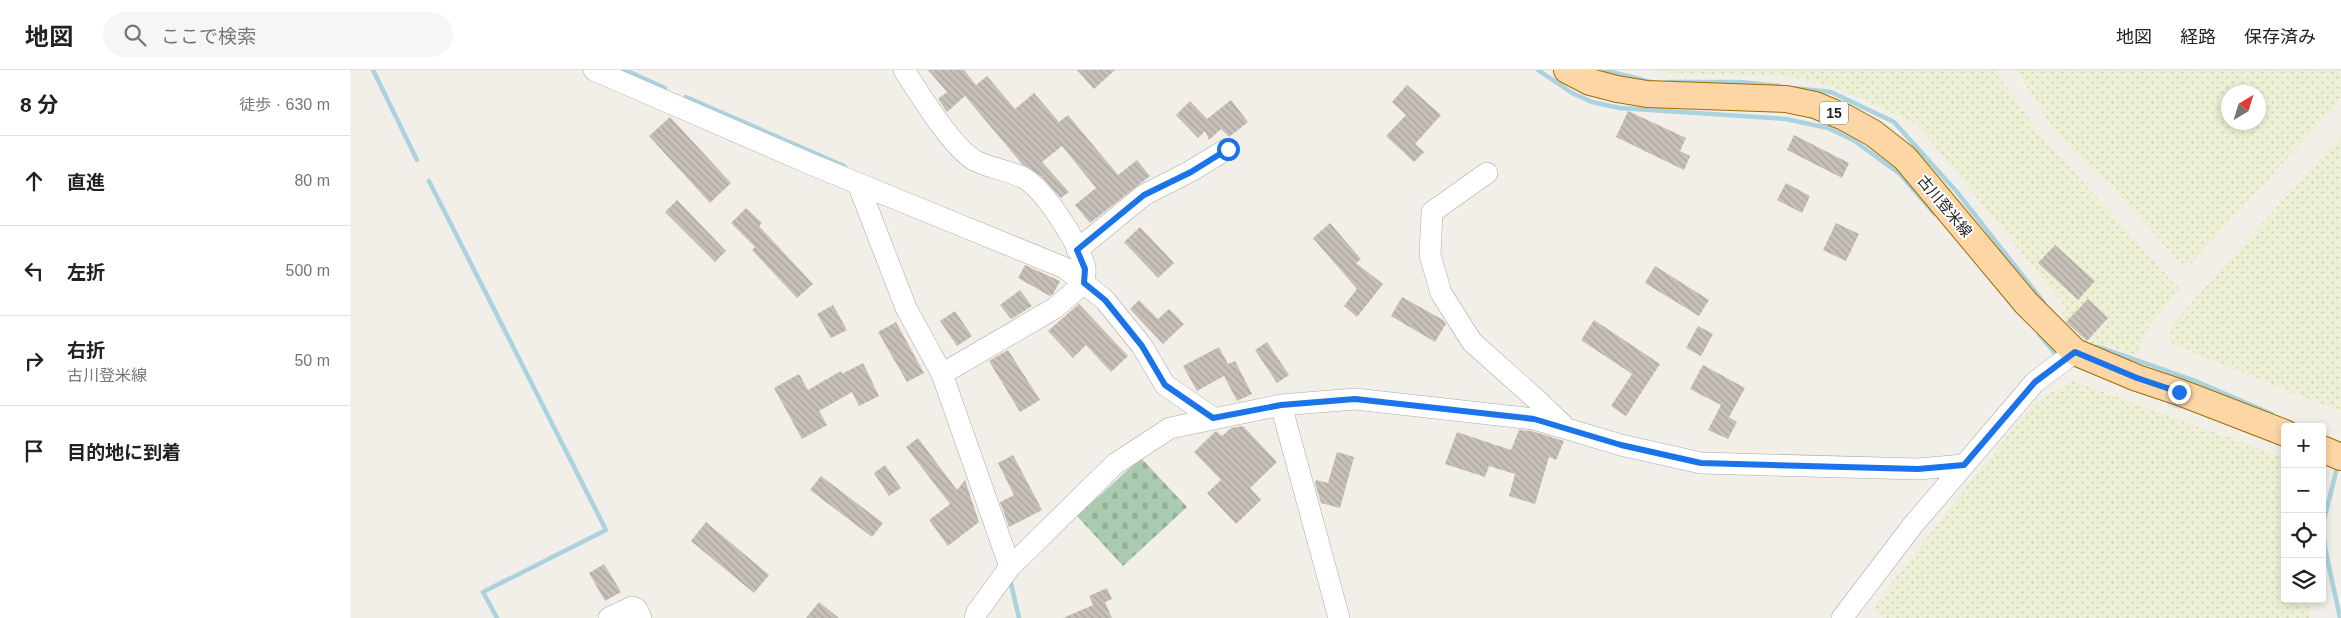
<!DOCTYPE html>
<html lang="ja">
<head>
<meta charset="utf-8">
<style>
  :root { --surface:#fff; --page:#f6f6f6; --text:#222; --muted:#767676; --line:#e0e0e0 }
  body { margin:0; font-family:Arial,"Noto Sans JP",sans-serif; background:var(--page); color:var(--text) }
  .controls { position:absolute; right:15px; bottom:15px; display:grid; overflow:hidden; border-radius:5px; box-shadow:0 2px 8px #0003 }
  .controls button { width:45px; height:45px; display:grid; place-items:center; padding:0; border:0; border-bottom:1px solid var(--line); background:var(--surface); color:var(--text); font:25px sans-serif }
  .compass { position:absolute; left:1871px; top:15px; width:45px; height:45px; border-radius:50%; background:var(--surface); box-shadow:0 2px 8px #0003; rotate:38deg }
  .stop { position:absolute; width:15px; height:15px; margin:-11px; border:4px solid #1a73e8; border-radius:50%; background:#fff }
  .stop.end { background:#1a73e8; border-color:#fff; box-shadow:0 1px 5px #0008 }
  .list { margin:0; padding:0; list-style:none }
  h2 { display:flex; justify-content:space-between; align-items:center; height:65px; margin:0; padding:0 20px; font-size:21px }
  h2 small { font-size:16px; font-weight:400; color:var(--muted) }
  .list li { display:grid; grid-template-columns:32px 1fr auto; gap:15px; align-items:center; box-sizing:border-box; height:90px; padding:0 20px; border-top:1px solid var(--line) }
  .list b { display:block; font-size:19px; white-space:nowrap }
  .list p { margin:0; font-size:16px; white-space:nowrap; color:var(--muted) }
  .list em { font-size:16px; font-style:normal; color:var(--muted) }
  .icon { flex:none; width:28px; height:28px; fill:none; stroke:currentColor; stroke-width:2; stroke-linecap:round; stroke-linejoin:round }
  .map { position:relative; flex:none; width:1991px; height:548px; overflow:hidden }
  header { display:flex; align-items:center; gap:30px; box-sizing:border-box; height:70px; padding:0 25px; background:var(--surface); border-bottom:1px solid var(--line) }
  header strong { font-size:24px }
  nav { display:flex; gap:28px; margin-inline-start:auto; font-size:18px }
  .search { width:350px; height:45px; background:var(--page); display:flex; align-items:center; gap:12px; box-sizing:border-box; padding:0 18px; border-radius:28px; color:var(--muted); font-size:19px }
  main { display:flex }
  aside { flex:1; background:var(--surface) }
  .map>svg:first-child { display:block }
  .farmland { fill:url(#farmland-dots); fill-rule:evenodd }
  .cemetery { fill:url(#cemetery-stones) }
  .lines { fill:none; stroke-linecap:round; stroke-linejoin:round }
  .stream { stroke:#aad3df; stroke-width:4.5 }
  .building { fill:url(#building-back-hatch) }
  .minor-casing { stroke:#a9a9a9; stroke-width:22 }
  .major-casing { stroke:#a06b00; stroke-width:28 }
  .minor { stroke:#fff; stroke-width:21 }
  .major { stroke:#fcd6a4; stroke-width:26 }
  .route { stroke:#1a73e8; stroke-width:6 }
  .labels { text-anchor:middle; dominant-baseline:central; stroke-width:4; stroke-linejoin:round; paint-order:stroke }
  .shield { fill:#fff; stroke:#646464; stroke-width:1 }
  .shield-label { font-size:14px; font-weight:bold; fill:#222 }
  .street-label { font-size:15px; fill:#222; stroke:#fff }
</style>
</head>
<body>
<header>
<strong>地図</strong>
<div class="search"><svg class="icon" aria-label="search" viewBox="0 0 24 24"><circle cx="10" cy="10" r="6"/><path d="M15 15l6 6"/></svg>ここで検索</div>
<nav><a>地図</a><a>経路</a><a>保存済み</a></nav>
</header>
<main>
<aside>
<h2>8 分<small>徒歩 · 630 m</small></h2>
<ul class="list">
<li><svg class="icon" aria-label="ahead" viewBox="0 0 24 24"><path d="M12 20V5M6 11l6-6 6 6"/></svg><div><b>直進</b></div><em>80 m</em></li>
<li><svg class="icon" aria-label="left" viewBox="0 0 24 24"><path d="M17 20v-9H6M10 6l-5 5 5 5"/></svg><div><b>左折</b></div><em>500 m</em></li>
<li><svg class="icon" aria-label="right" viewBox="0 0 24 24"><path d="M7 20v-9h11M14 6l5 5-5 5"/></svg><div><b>右折</b><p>古川登米線</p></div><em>50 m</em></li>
<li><svg class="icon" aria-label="arrive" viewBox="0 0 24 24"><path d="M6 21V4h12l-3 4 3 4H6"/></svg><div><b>目的地に到着</b></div></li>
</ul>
</aside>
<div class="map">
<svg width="1991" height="548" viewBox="0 0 1991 548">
  <defs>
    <pattern id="farmland-dots" width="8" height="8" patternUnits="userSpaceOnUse" patternTransform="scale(1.25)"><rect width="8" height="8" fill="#eef0d5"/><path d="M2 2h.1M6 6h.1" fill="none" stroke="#ccceb7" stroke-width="1.8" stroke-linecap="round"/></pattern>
    <pattern id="cemetery-stones" width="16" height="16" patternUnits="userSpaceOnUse" patternTransform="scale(1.25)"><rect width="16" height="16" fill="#aacbaf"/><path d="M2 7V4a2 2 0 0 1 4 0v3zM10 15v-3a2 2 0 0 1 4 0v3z" fill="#92ae96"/></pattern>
    <pattern id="building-back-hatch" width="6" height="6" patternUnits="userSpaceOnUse" patternTransform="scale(1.25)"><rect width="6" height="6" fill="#c7bfb8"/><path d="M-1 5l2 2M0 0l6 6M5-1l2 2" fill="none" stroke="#aba49e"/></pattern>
  </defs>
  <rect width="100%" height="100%" fill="#f2efe9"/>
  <!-- farmland -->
  <path class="farmland" d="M1291 0H1645L1688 62 1830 220 1799 256 1786 286 1756 275 1735 276 1707 251 1716 238 1568 55 1519 32 1483 17 1444 7 1340 4Z
    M1666 0H1991V29L1840 195 1830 193 1753 107 1737 95 1702 57ZM1878 22H1908V52H1878Z
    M1991 65V342L1824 275 1819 269 1820 257Z
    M1723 311 1935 388V529H1957L1961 548H1534L1522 539 1624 407 1686 331Z"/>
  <!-- cemetery -->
  <path class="cemetery" d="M791 388 837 437 773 496 727 446Z"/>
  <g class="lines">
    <!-- stream -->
    <path class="stream" d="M23 0 67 90
      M275 0 315 18
      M1188 0 1222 23 1242 32 1270 38 1436 49 1478 58 1503 70 1550 104 1584 143
      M1254 0 1301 12
      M1317 12H1390L1429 16
      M1444 18 1481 22 1544 52 1607 122 1694 233
      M336 27 494 96 496 99
      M79 111 256 460 133 522 147 548
      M1689 264 1704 282 1709 280
      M1745 277 1755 279 1843 310 1922 344
      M1941 353 1950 357
      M1988 394 1973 454 1975 478 1990 548
      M660 509 669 548"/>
  </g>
  <!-- building -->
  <path class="building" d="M578 0H614L626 15 637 6 665 39 684 23 709 52 718 45 768 105 787 90 800 106 740 153 725 135 746 118 712 76 692 92 719 122 711 128 691 106 672 94 615 26 597 42 588 29 597 22Z
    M727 0H765L744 19Z
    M1057 15 1091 45 1065 74 1074 82 1064 92 1036 66 1056 45 1042 32Z
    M881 30 898 52 879 67 871 59 859 70 855 61 848 68 826 45 840 31 857 49Z
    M1278 41 1336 68 1330 81 1340 86 1334 100 1266 67Z
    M320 47 381 113 360 133 299 66Z
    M1444 65 1499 93 1492 108 1437 80Z
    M1436 113 1460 126 1452 143 1427 130Z
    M327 130 376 181 365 192 315 142Z
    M396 138 412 153 409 156 463 214 447 228 402 180 405 177 381 153Z
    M980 153 1011 189 1006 193 1033 214 1007 247 994 236 1007 219 963 168Z
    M1486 153 1509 164 1496 191 1473 180Z
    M790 157 824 193 808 208 774 172Z
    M1705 175 1745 211 1728 230 1688 193Z
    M675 195 710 211 703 224 700 226 668 208Z
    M1305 196 1359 230 1349 246 1295 213Z
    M670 220 682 236 661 249 650 235Z
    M1052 227 1093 250 1096 254 1085 272 1041 246Z
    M1738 229 1758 248 1737 271 1716 252Z
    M789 230 808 249 819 239 834 254 813 274 780 239Z
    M729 234 778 286 761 302 736 275 723 288 698 261Z
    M483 235 497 260 481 268 467 244Z
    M605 241 622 266 607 276 590 251Z
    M1244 250 1310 294 1276 346 1261 336 1282 304 1231 270Z
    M546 252 574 303 557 312 528 262Z
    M1348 256 1363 264 1351 286 1336 278Z
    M917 272 939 305 927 313 905 280Z
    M869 277 878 294 885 291 902 324 887 331 874 306 847 321 833 296Z
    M658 280 690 330 670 342 639 291Z
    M513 293 529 326 509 336 502 322 469 341 477 355 452 369 424 318 449 304 458 320 491 301 492 304Z
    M1353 295 1395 318 1379 347 1387 352 1378 369 1358 360 1371 335 1340 319Z
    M893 356 927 392 900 418 911 430 886 454 857 423 871 410 844 382 866 361 872 366 881 358Z
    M1169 360 1182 361 1214 371 1206 390 1199 387 1185 434 1159 426 1165 404 1139 396 1135 407 1095 394 1107 362 1161 380Z
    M568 368 607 420 615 410 629 452 598 476 579 450 600 434 556 377Z
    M987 382 1004 387 990 438 971 433 965 413 966 410 978 413Z
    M663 385 692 440 659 457 650 432 664 425 648 393Z
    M535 395 551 418 539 426 524 403Z
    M471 406 533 453 522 467 460 420Z
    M356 452 419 505 404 523 341 471Z
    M254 494 271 522 255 531 239 503Z
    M757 518 762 529 755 532 762 548H713L743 535 739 526Z
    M469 532 489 548H456Z"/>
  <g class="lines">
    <defs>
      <path id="minor" d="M244 0 463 95 715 198 755 230 792 276 815 315 863 348
        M554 0C569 23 601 76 624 90 638 98 658 100 674 108 695 120 730 175 735 198 736 203 734 209 734 213L705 238 592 304
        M1137 103 1082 142 1080 185 1091 223 1122 272 1187 330 1214 356
        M508 114 556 238 592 304 660 497
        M727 180 794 125 841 101 877 79
        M931 335 989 548
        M259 548 282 537 287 539 291 548
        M625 548 627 542 660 497 765 394 820 358 931 335 1005 329 1184 349 1271 375 1351 393 1568 399 1614 395
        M1492 548 1563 455 1685 312 1725 282"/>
      <path id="major" d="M1217 0 1240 12 1267 19 1297 24 1436 29 1465 35 1494 47 1523 63 1555 88 1676 233 1725 282 1787 308 1829 322 1935 363
        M1972 379 1991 387"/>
    </defs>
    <!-- minor casing -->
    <use href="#minor" class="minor-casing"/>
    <!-- major casing -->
    <use href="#major" class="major-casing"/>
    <!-- minor -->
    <use href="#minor" class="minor"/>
    <!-- major -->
    <use href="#major" class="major"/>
  </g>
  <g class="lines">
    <!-- route -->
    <path class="route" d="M878 79 841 102 794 125 727 180 735 199 734 213 755 230 792 276 815 315 863 348 931 335 1005 329 1184 349 1271 375 1351 393 1568 399 1614 395 1685 312 1725 282 1787 308 1829 322"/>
  </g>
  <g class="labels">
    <!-- shield labels -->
    <rect class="shield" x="1470" y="31.5" width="28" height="23" rx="4"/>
    <g class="shield-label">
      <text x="1484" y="43">15</text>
    </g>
    <!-- street labels -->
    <g class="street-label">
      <text transform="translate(1595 136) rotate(50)">古川登米線</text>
    </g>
  </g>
</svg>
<div class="controls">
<button>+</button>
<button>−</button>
<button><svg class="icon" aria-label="locate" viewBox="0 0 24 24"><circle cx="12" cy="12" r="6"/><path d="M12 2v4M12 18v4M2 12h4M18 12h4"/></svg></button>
<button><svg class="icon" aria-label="layers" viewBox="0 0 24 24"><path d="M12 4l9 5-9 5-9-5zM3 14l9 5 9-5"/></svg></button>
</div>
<svg class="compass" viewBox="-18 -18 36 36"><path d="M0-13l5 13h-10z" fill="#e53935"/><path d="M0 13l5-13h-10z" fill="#767676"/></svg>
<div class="stop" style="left:878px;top:79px"></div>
<div class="stop end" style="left:1829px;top:322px"></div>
</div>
</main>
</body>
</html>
